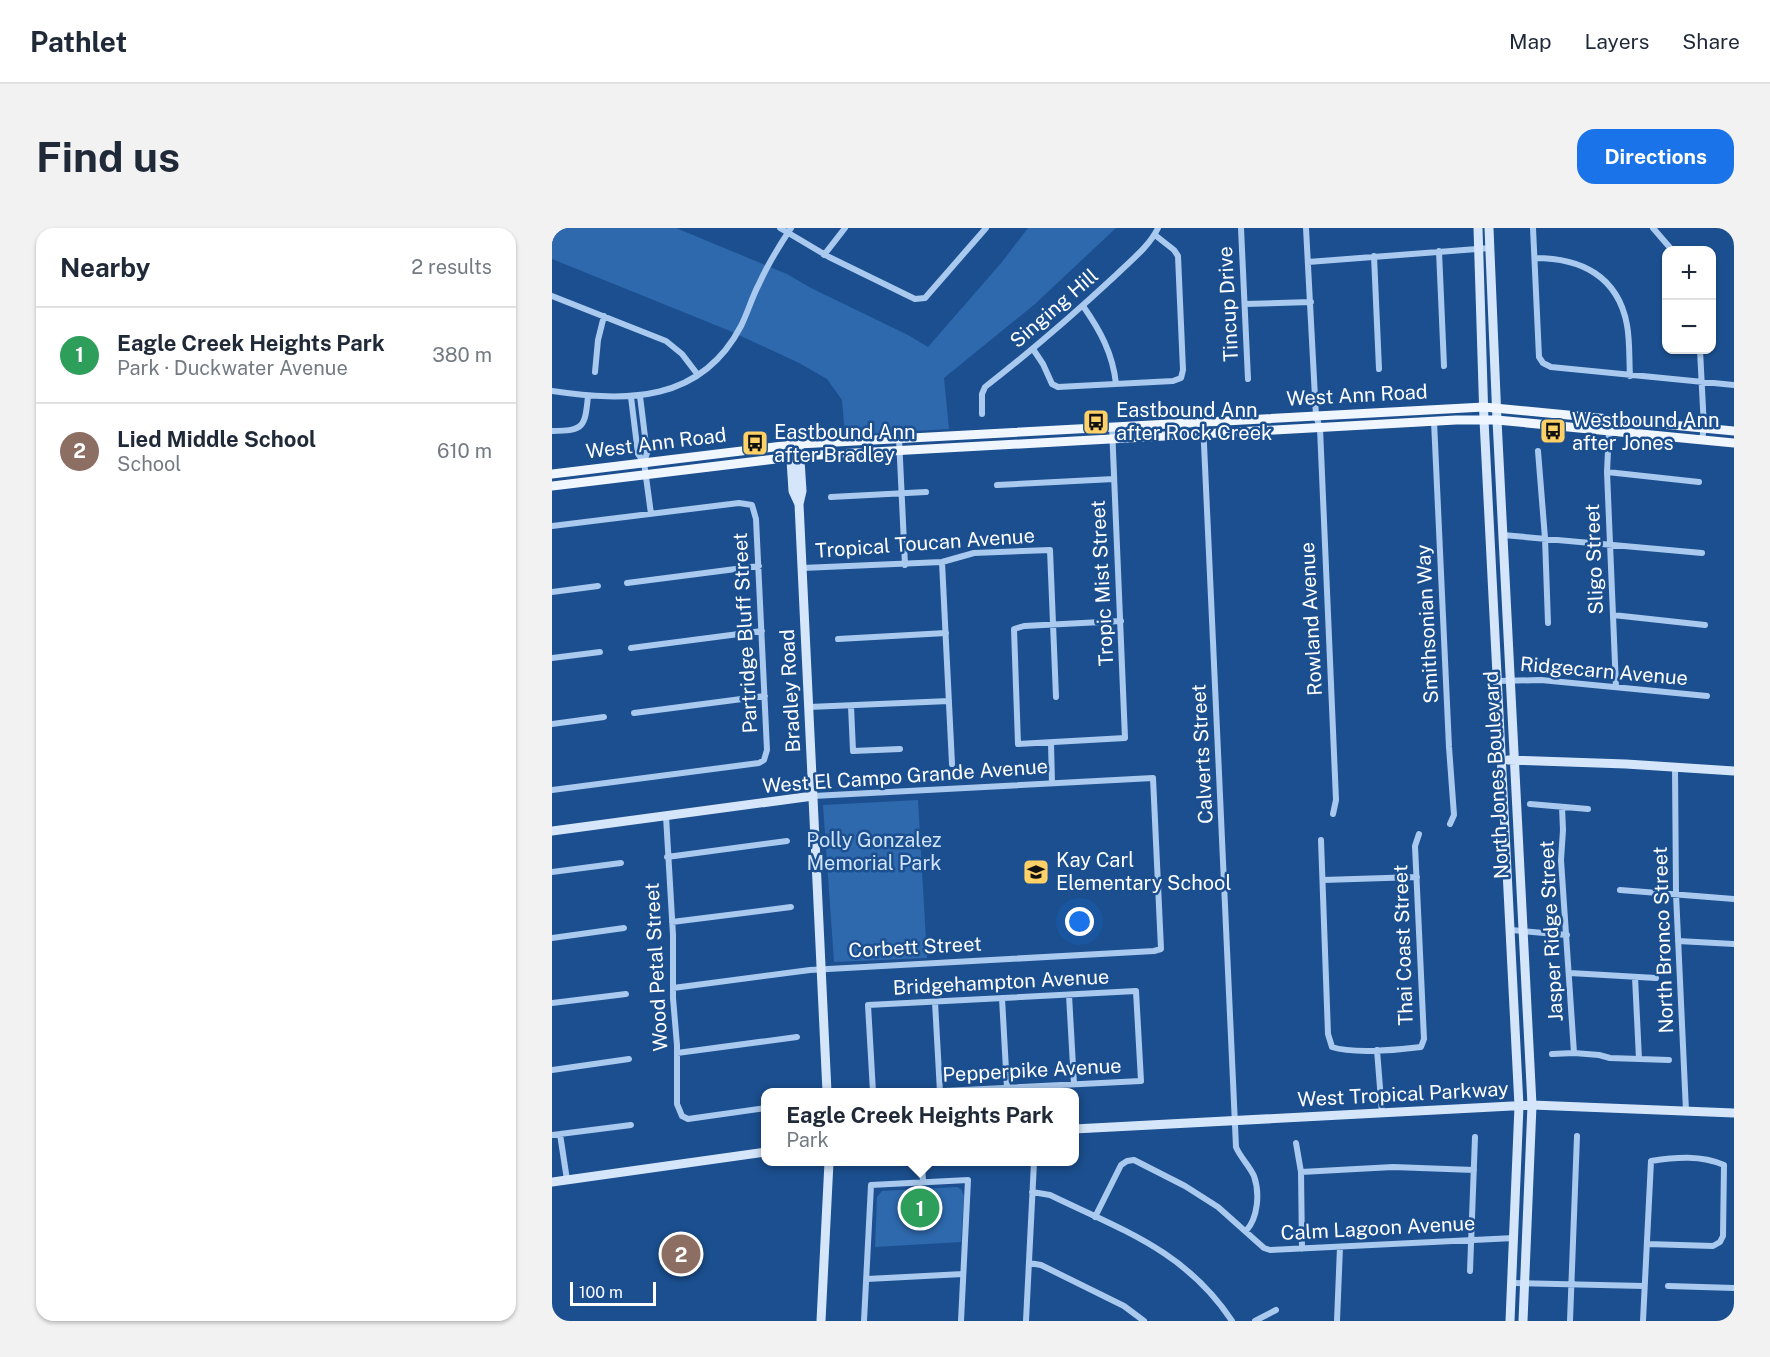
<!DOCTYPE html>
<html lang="en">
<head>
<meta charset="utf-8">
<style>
  :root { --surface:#fff; --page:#f2f2f3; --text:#1f2937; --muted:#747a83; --line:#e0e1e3; --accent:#1a73e8 }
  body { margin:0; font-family:"Public Sans",sans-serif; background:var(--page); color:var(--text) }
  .controls { position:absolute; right:18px; top:18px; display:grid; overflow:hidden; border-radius:12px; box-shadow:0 2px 4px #0004 }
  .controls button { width:54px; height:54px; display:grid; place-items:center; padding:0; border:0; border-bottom:2px solid var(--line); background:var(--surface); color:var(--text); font:30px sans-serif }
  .scale { position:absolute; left:18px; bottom:15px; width:86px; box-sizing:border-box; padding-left:6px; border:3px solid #fff; border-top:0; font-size:16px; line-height:21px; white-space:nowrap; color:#fff; -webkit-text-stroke:4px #1b4f8f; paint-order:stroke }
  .you { position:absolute; left:528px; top:694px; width:21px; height:21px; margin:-15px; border:4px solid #fff; border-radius:50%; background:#1a73e8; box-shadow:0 0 0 9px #1a73e833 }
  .badge { display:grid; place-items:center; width:39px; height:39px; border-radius:50%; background:var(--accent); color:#fff; font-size:20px; font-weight:700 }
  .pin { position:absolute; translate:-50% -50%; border:3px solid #fff; box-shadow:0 2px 6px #0006 }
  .popup { position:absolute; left:209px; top:860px; width:318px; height:78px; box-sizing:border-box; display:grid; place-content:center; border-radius:12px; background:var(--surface); filter:drop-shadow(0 2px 4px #0005); font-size:20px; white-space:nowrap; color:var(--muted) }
  .popup b { font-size:22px; color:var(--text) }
  .popup::after { content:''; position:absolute; left:50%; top:100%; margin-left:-12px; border:12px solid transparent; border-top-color:var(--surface) }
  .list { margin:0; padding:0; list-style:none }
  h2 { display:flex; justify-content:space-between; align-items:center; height:78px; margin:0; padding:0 24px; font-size:26px }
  h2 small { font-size:20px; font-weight:400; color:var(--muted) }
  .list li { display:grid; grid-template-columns:39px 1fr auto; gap:18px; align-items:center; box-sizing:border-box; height:96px; padding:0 24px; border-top:2px solid var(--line) }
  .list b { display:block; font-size:22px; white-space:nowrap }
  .list p { margin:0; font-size:20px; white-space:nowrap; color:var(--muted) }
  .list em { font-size:20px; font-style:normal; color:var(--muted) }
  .map { position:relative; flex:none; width:1182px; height:1093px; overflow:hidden; border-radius:18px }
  header { display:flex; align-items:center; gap:36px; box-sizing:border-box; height:84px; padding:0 30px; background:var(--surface); border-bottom:2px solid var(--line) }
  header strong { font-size:28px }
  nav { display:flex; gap:33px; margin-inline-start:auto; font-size:21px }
  .intro { display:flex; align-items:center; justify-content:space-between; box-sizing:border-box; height:144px; padding:0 36px }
  h1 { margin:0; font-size:42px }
  .button { padding:15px 27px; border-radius:18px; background:var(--accent); color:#fff; font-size:21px; font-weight:700 }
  main { display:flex; gap:36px; padding:0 36px }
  aside { flex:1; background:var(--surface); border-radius:18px; box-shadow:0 2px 4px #0004 }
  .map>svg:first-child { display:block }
  .green { fill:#2e69ad }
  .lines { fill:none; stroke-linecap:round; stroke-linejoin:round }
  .street { stroke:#a9c9ee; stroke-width:6 }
  .secondary { stroke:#d6e6fa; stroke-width:9 }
  .primary { stroke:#f0f6ff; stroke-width:9 }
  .labels { text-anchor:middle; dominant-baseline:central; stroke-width:5; stroke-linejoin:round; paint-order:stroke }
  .street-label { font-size:20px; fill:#fff; stroke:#1b4f8f }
  .poi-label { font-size:20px; fill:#fff; stroke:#1b4f8f; text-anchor:start }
  .park-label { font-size:20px; fill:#cfe3fa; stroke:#1b4f8f }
</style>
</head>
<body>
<header>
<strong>Pathlet</strong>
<nav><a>Map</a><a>Layers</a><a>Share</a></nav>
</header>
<div class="intro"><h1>Find us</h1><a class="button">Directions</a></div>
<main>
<aside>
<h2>Nearby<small>2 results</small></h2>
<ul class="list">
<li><span class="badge" style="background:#2e9e5b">1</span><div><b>Eagle Creek Heights Park</b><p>Park · Duckwater Avenue</p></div><em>380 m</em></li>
<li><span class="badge" style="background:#8d6e63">2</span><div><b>Lied Middle School</b><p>School</p></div><em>610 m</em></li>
</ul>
</aside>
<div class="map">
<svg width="1182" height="1093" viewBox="0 0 1182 1093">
  <rect width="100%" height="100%" fill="#1b4f8f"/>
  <!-- green -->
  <path class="green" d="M0 0H124L235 46 259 60 356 107 376 119 450 34 476 0H564L483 76 392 150 397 201 293 207 290 172 275 151 247 135 178 103 0 31Z
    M366 572 375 730 282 734 271 577Z
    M405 959 409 961 412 968 409 1014 323 1019 325 969 330 963Z"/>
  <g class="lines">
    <!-- street -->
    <path class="street" d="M228 0 277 29 363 71 373 70 434 0
      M689 0 696 151
      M754 0 764 188 768 200 784 572 781 586
      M981 0 987 129 991 135 999 139 1182 157
      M1101 0 1120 22
      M887 23 892 138
      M272 27 293 0
      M822 28 827 141
      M983 30C1029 30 1066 48 1075 97 1078 113 1077 132 1078 148
      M756 34 938 20
      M0 68 114 113 130 126 146 147
      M693 76 759 74
      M531 78C548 102 561 126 564 156
      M481 121 491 136 500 156 506 159 621 153 629 150 631 142 626 28 622 22 603 7
      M1148 122 1152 200 1150 211
      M43 144 46 112 52 88
      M0 163C75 174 149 175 189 98 196 84 200 69 207 56 216 36 227 18 239 0
      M88 168 95 225 92 234
      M79 169 86 226 92 234 99 286
      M430 186V166L433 159C478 124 521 87 563 48 578 33 597 19 606 0
      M882 193 897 519 902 587 898 596
      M651 194 684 919C688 929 697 937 702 948 708 965 706 990 694 1003
      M560 199 573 510 466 516 462 401 472 398 569 393
      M1057 202 1055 244 1064 459
      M0 203C32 203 33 199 36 168
      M347 210 353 337
      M986 223 993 310 996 395
      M1055 244 1147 254
      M445 257 562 251
      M279 269 374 264
      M0 298 187 275 200 277 204 291 215 522 212 532 207 535 0 562
      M951 307 1150 325
      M390 334 400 536
      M250 340 390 334 422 325 498 322 504 469
      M75 355 207 338
      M0 364 46 358
      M1061 387 1153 397
      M286 411 394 405
      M79 420 210 403
      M0 430 48 424
      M947 453 989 452 1155 468
      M299 478 301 523 348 521
      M257 479 397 473
      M82 485 213 468
      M0 496 52 489
      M499 515 500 555
      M1123 540 1124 666 1134 883
      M978 576 1036 581
      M1010 579 1011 602 1009 632 1022 825
      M114 588 121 707V770L125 817V876L130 888 136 891 214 880
      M769 612 776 806 780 819C801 826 846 822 869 819L872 811 863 618 867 606
      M115 629 235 613
      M0 644 69 635
      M771 652 865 649
      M1068 662 1182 671
      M120 694 239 679
      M959 702 1015 707
      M0 710 72 700
      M1126 713 1182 716
      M1018 745 1104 750
      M1083 749 1087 831
      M121 760 258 742 602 723 609 721 601 550 261 568
      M517 767 522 856
      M450 770 455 860
      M383 774 388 864
      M0 775 74 766
      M825 822 830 885
      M125 825 245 809
      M1000 826 1022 825 1047 827 1058 830 1117 832
      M0 842 77 831
      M321 864 316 777 584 763 589 853 372 864
      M8 906 15 952
      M0 907 79 897
      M744 915 749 944 750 1021
      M370 934 371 954
      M749 944 841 939 922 942
      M480 964 498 967C570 1002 634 1023 680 1093
      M543 989 569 937 575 933 582 932 633 958 666 979 712 1020 718 1022 962 1010
      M477 1035 489 1037 572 1078 592 1093
      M918 1043 923 909
      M315 1051 411 1046
      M960 1055 1092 1058
      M1116 1058 1182 1060
      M312 1093 319 957 416 952 409 1093
      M474 1093 482 934
      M703 1093 724 1082
      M785 1093 788 1019
      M1018 1093 1025 908
      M1091 1093 1099 933C1124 929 1149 927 1172 937L1171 1008 1168 1014 1161 1018 1095 1016"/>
    <!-- secondary -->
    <path class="secondary" d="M926 0 932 192 967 878 958 1093
      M937 0 945 192 980 877 971 1093
      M238 216 241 263 247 276
      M247 216 250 263 247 276 275 864
      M956 532 1074 536 1182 543
      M0 603 261 568
      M522 901 980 877 1182 885
      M0 954 214 924
      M269 1093 277 934"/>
    <!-- primary -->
    <path class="primary" d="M0 246 247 216 932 179 1182 203
      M0 258 248 228 904 192H945L1182 215"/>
  </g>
  <!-- icons -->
  <defs>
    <symbol id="bus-square" viewBox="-11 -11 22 22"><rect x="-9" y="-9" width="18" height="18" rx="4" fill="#ffd166" stroke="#1b4f8f"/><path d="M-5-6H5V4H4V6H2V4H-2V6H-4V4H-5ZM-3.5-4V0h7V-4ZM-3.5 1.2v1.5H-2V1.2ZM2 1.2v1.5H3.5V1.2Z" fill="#111"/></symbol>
    <symbol id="school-square" viewBox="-11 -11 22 22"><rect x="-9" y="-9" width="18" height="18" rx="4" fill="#ffd166" stroke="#1b4f8f"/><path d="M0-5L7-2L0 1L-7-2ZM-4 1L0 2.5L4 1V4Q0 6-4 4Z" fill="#111"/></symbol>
  </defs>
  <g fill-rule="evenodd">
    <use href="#bus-square" x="529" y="179" width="30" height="30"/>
    <use href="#bus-square" x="986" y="188" width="30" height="30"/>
    <use href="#bus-square" x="188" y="200" width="30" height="30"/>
    <use href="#school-square" x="469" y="629" width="30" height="30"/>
  </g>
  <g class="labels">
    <!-- street labels -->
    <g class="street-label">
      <text transform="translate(676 76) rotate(-93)">Tincup Drive</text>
      <text transform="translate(502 80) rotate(-41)">Singing Hill</text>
      <text transform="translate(805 167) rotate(-3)">West Ann Road</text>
      <text transform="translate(104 215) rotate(-7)">West Ann Road</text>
      <text transform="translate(373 315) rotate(-4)">Tropical Toucan Avenue</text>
      <text transform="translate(1042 331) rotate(-92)">Sligo Street</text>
      <text transform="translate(550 355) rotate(-93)">Tropic Mist Street</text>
      <text transform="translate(759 391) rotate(-93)">Rowland Avenue</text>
      <text transform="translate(875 396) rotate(-93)">Smithsonian Way</text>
      <text transform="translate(193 405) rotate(-93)">Partridge Bluff Street</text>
      <text transform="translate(1052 443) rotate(5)">Ridgecarn Avenue</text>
      <text transform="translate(238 463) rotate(-93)">Bradley Road</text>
      <text transform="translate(650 526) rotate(-93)">Calverts Street</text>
      <text transform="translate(944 547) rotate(-93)">North Jones Boulevard</text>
      <text transform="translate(353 548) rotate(-4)">West El Campo Grande Avenue</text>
      <text transform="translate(999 703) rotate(-93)">Jasper Ridge Street</text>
      <text transform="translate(1111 712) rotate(-92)">North Bronco Street</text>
      <text transform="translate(851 717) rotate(-92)">Thai Coast Street</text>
      <text transform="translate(363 719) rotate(-3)">Corbett Street</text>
      <text transform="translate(104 739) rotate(-93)">Wood Petal Street</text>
      <text transform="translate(449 754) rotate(-3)">Bridgehampton Avenue</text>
      <text transform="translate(480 842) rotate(-3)">Pepperpike Avenue</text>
      <text transform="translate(851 866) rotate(-3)">West Tropical Parkway</text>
      <text transform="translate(826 1000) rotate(-3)">Calm Lagoon Avenue</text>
    </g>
    <!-- poi labels -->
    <g class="poi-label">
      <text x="564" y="182">Eastbound Ann<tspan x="564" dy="23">after Rock Creek</tspan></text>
      <text x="1020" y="192">Westbound Ann<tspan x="1020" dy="23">after Jones</tspan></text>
      <text x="222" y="204">Eastbound Ann<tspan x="222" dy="23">after Bradley</tspan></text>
      <text x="504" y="632">Kay Carl<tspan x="504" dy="23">Elementary School</tspan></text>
    </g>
    <!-- park labels -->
    <g class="park-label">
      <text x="322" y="612">Polly Gonzalez<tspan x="322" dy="23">Memorial Park</tspan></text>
    </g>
  </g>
</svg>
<div class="controls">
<button>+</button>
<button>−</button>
</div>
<div class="scale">100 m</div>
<div class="you"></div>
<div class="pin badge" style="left:368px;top:980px;background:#2e9e5b">1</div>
<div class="popup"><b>Eagle Creek Heights Park</b>Park</div>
<div class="pin badge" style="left:129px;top:1026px;background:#8d6e63">2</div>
</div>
</main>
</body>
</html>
